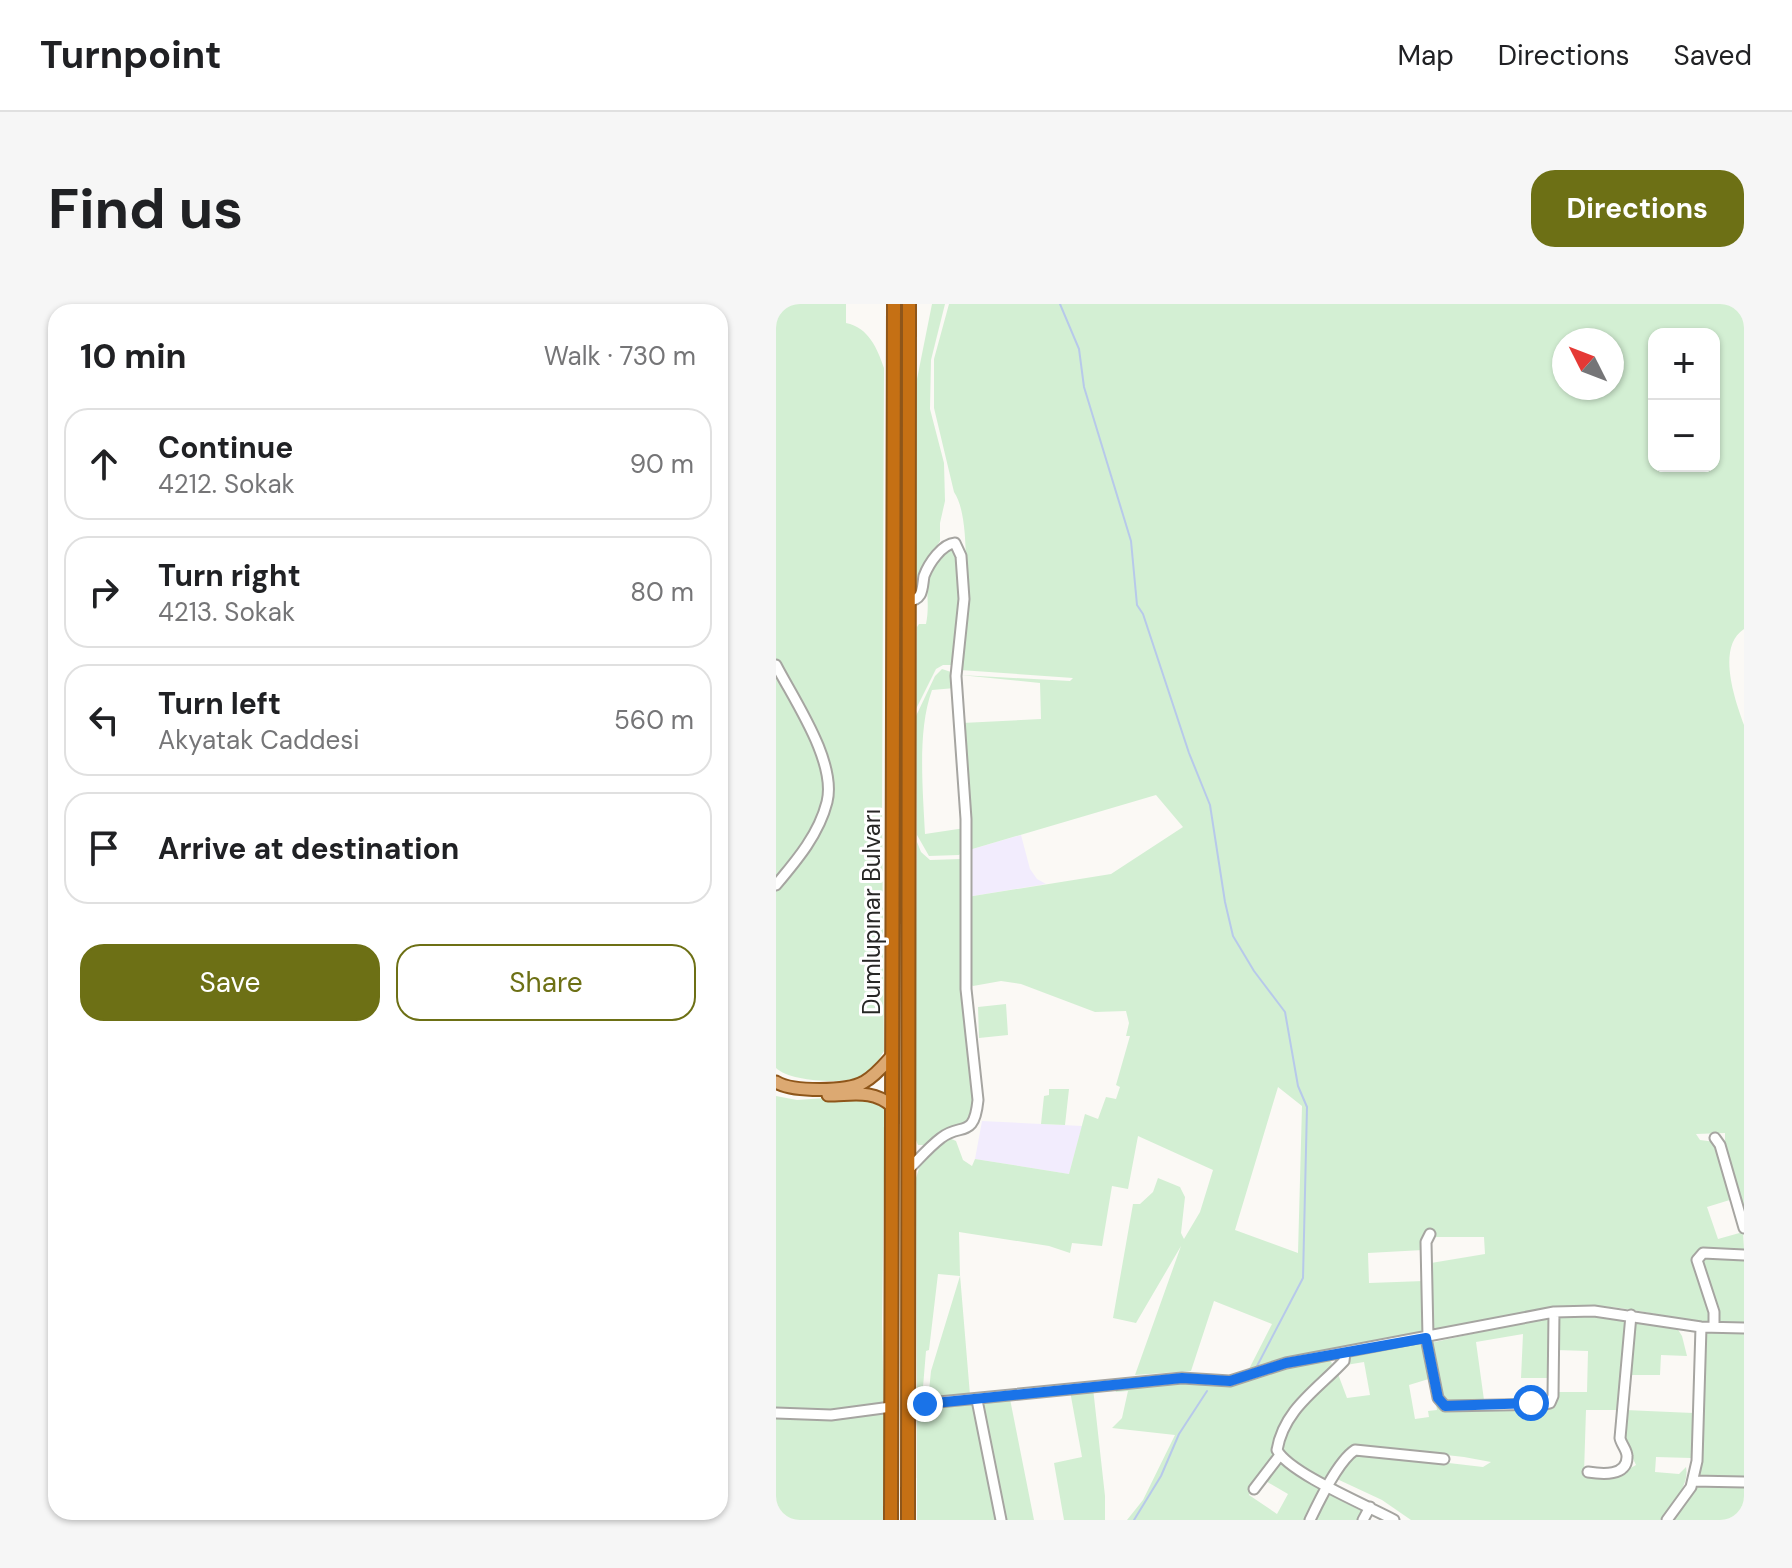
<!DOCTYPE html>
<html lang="en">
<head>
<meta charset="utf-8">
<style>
  :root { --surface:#fff; --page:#f6f6f6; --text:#202124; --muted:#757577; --line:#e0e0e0; --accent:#6d7015 }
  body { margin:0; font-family:"DM Sans",sans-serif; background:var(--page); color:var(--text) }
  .controls { position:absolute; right:24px; top:24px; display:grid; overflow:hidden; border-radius:16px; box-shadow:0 2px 6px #0004 }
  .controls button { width:72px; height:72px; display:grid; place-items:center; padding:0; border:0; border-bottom:2px solid var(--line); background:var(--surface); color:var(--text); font:40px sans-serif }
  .compass { position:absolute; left:776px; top:24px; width:72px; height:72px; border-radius:50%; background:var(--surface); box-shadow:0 2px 6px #0004; rotate:312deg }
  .stop { position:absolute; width:24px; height:24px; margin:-18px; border:6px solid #1a73e8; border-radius:50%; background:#fff }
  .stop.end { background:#1a73e8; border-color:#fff; box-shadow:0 2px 8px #0008 }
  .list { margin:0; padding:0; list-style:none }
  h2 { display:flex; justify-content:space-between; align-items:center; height:104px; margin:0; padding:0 32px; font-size:34px }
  h2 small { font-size:26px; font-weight:400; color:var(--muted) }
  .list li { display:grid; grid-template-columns:52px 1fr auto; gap:24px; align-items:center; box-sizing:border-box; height:112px; margin:0 16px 16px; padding:0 16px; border:2px solid var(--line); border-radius:24px }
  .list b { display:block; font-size:30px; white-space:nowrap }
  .list p { margin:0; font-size:26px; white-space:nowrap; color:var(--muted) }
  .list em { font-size:26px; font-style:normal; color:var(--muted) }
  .actions { display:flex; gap:16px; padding:24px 32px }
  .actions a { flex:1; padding:18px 0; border:2px solid var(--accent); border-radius:24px; text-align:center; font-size:28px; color:var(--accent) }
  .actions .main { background:var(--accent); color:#fff }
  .icon { flex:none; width:44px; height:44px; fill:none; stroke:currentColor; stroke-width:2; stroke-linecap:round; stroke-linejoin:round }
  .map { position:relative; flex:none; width:968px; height:1216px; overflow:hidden; border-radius:24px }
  header { display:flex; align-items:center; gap:48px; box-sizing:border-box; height:112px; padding:0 40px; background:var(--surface); border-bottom:2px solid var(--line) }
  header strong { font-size:38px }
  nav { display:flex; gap:44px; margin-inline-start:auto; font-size:28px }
  .intro { display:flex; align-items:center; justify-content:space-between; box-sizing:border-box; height:192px; padding:0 48px }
  h1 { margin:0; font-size:56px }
  .button { padding:20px 36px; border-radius:24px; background:var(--accent); color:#fff; font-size:28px; font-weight:700 }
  main { display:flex; gap:48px; padding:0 48px }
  aside { flex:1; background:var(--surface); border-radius:24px; box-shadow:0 2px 6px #0004 }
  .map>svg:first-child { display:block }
  .industrial { fill:#f2ecfd }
  .green { fill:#d3efd3; fill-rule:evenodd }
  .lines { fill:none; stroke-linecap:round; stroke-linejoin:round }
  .stream { stroke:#b7c9ea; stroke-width:2 }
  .minor-casing { stroke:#a6a5a1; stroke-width:13 }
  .major-casing { stroke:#8e561a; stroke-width:15 }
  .highway-casing { stroke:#8e561a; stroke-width:16 }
  .minor { stroke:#fff; stroke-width:9 }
  .major { stroke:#dca972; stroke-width:11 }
  .highway { stroke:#c57014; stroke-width:12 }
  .route { stroke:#1a73e8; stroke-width:10 }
  .labels { text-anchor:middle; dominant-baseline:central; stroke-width:6; stroke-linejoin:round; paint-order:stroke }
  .street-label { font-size:24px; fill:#272725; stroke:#fff }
</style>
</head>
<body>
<header>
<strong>Turnpoint</strong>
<nav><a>Map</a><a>Directions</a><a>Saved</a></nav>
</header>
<div class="intro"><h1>Find us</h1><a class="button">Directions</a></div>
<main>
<aside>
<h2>10 min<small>Walk · 730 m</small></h2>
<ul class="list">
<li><svg class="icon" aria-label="ahead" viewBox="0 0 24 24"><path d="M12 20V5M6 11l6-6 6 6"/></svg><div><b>Continue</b><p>4212. Sokak</p></div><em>90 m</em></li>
<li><svg class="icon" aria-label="right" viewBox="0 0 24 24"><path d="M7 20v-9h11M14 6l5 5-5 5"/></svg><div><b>Turn right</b><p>4213. Sokak</p></div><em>80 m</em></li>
<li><svg class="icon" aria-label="left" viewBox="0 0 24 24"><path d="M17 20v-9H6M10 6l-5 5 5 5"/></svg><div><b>Turn left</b><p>Akyatak Caddesi</p></div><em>560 m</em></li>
<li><svg class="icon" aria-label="arrive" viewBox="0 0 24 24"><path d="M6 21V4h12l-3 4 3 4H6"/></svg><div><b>Arrive at destination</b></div></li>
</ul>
<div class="actions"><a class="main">Save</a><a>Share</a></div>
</aside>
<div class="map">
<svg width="968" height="1216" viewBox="0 0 968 1216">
  <rect width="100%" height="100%" fill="#fbf9f5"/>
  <!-- industrial -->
  <path class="industrial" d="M245 531 254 565 261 575 270 580 191 593 193 546Z
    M206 817 306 822 293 870 199 855Z"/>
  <!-- green -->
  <path class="green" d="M0 0H70V19C93 24 101 44 108 64L106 509 108 747C102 757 94 770 81 774 63 780 13 777 0 764Z
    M156 0H169L155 56 154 105 168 159 169 197 164 219V237L144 268 142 287 140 288V80Z
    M173 0H968V325C940 343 959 396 968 421V911L949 845V829L920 830 924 836 939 838 957 895 931 903 942 935 967 928 968 945 964 948 921 951 937 1017 922 1019C888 1012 852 1003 818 1002 765 999 705 1019 653 1030L655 959 709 950 708 933H654L647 946 592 949 593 979 648 977 649 1029 471 1069 496 1020 438 997 415 1067 359 1071 405 942 360 1019 337 1014 357 900H364L377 888 382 874 404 883 409 893 405 929 408 935 424 908 437 866 362 832 352 885 336 882 326 942 296 939 294 949 273 942 183 928 184 971 194 1091 152 1097 155 1067 184 972 162 970 153 1046 150 1047 146 1095 141 1094 140 874 145 858 171 833 180 837 187 856 196 862 199 855 293 870 309 810 322 815 330 793 340 795 344 783 340 781 354 732H350L353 719 350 707 319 708 245 680 225 677 197 682 193 679 191 593 335 570 407 523 380 491 193 546 186 419 265 415 264 379 184 371 294 377 297 374 184 366C186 326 199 218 178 188L158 104V55ZM878 30H938V162H878ZM788 36H836V84H788ZM502 783 526 802 522 949 459 926Z
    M176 244 179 245 182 252 185 301 177 361H167L160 365 140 405 141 323 143 320H150C157 286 138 268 176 244Z
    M166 365 178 369 179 384 156 386C141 427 147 486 149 530L189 524 188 546 183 551 153 552 141 531 140 412 159 372Z
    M141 538 145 548 154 556 185 555 187 557 188 700 199 793 197 808 188 819 164 827 148 841H142L138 831Z
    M230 700 232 731 203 734 202 703Z
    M273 785H293L289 821 265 820 268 792 273 791Z
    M93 791 109 801 106 1019 110 1216H0V792L21 796Z
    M926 952 968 953V1021L942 1018 925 966Z
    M823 1011 851 1015 842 1106H810L808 1169 849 1167 860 1161 847 1134 849 1106 917 1109 915 1154 880 1153 879 1168 903 1170 910 1163C914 1182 895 1201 884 1216H635L606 1196 561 1175 576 1151 587 1149 707 1163 715 1158 688 1153 581 1141C566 1146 559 1163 552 1177L518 1160 505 1148C512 1110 533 1093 562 1070L571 1094 594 1091 588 1058 570 1061 572 1052 648 1039 656 1074 633 1081 639 1115 653 1113 652 1107 661 1106 660 1100 669 1104 772 1102 779 1101V1088H811L812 1047 780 1046 782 1012Z
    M774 1013 773 1074H745L747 1030 700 1038 708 1096 671 1100 664 1093 654 1039Z
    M857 1014 899 1021 906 1032 911 1052 885 1051 884 1071H851Z
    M931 1027 968 1028V1174H927L924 1171Z
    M553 1056 556 1059 554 1065 518 1098 498 1136V1150L485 1167 473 1191 501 1210 512 1190 488 1176 502 1158 544 1184 530 1216H351L367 1196 399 1131 336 1124 346 1114 352 1087 340 1088 338 1084 417 1077 451 1081 532 1058Z
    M317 1084 329 1192V1216H288L278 1159 306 1153 294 1087Z
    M234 1095 258 1216H227L206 1103 207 1099Z
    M196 1100 199 1103 222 1216H141V1108L156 1104Z
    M968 1181V1216H897L918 1186 924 1182Z
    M554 1185 589 1205 584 1216H538Z"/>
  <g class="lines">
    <!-- stream -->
    <path class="stream" d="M284 0 303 45 308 83 355 237 361 301 367 310 413 449 434 501 449 598 457 632 478 667 509 708 522 782 531 803 527 974 480 1064
      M358 1216 385 1172 403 1130 431 1087"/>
    <defs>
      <path id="minor" d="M0 361C18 396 61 458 51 498 43 530 21 556 0 581
        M939 834 944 841 968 924
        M132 866C143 855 153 843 165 834 185 818 198 836 202 796L190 685V515L180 372 188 295 185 252 179 239C166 240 153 259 148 272 147 277 147 286 144 291 141 296 137 296 132 297
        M938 1022V1008L921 956 927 949 968 951
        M652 1033 650 938 654 930
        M650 1034 662 1094 669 1102 770 1100 774 1099 777 1092 778 1008
        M569 1048 568 1057C542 1085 508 1105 501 1146 513 1169 592 1202 618 1216
        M201 1096 225 1216
        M132 1101 406 1074 454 1077 510 1059 778 1008 818 1007 925 1023 968 1024
        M0 1109 55 1111 115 1103
        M812 1168C825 1170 852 1173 851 1152 851 1146 845 1140 844 1134L855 1011
        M917 1177 968 1178
        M478 1185 504 1151
        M534 1216C543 1197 562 1157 579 1146L668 1155
        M587 1216 594 1203
        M891 1216 915 1183 921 1157 925 1023"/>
      <path id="major" d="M0 778C16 788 71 788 88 778 99 772 108 761 116 752
        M52 791C77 791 96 785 116 802"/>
      <path id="highway" d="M115 1216 118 0
        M132 1216 133 0"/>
    </defs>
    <!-- minor casing -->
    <use href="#minor" class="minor-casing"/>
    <!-- major casing -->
    <use href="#major" class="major-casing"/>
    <!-- highway casing -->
    <use href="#highway" class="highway-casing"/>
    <!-- minor -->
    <use href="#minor" class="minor"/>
    <!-- major -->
    <use href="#major" class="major"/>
    <!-- highway -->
    <use href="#highway" class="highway"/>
  </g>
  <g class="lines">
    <!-- route -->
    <path class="route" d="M149 1100 406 1074 454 1077 510 1059 650 1034 662 1094 669 1102 755 1099"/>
  </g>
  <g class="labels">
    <!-- street labels -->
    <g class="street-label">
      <text transform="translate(95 608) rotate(-90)">Dumlupınar Bulvarı</text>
    </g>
  </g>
</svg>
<div class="controls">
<button>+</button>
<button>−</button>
</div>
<svg class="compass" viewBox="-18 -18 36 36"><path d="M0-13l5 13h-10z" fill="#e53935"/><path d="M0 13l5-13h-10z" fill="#757577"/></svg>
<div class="stop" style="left:755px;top:1099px"></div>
<div class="stop end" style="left:149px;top:1100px"></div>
</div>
</main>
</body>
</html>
